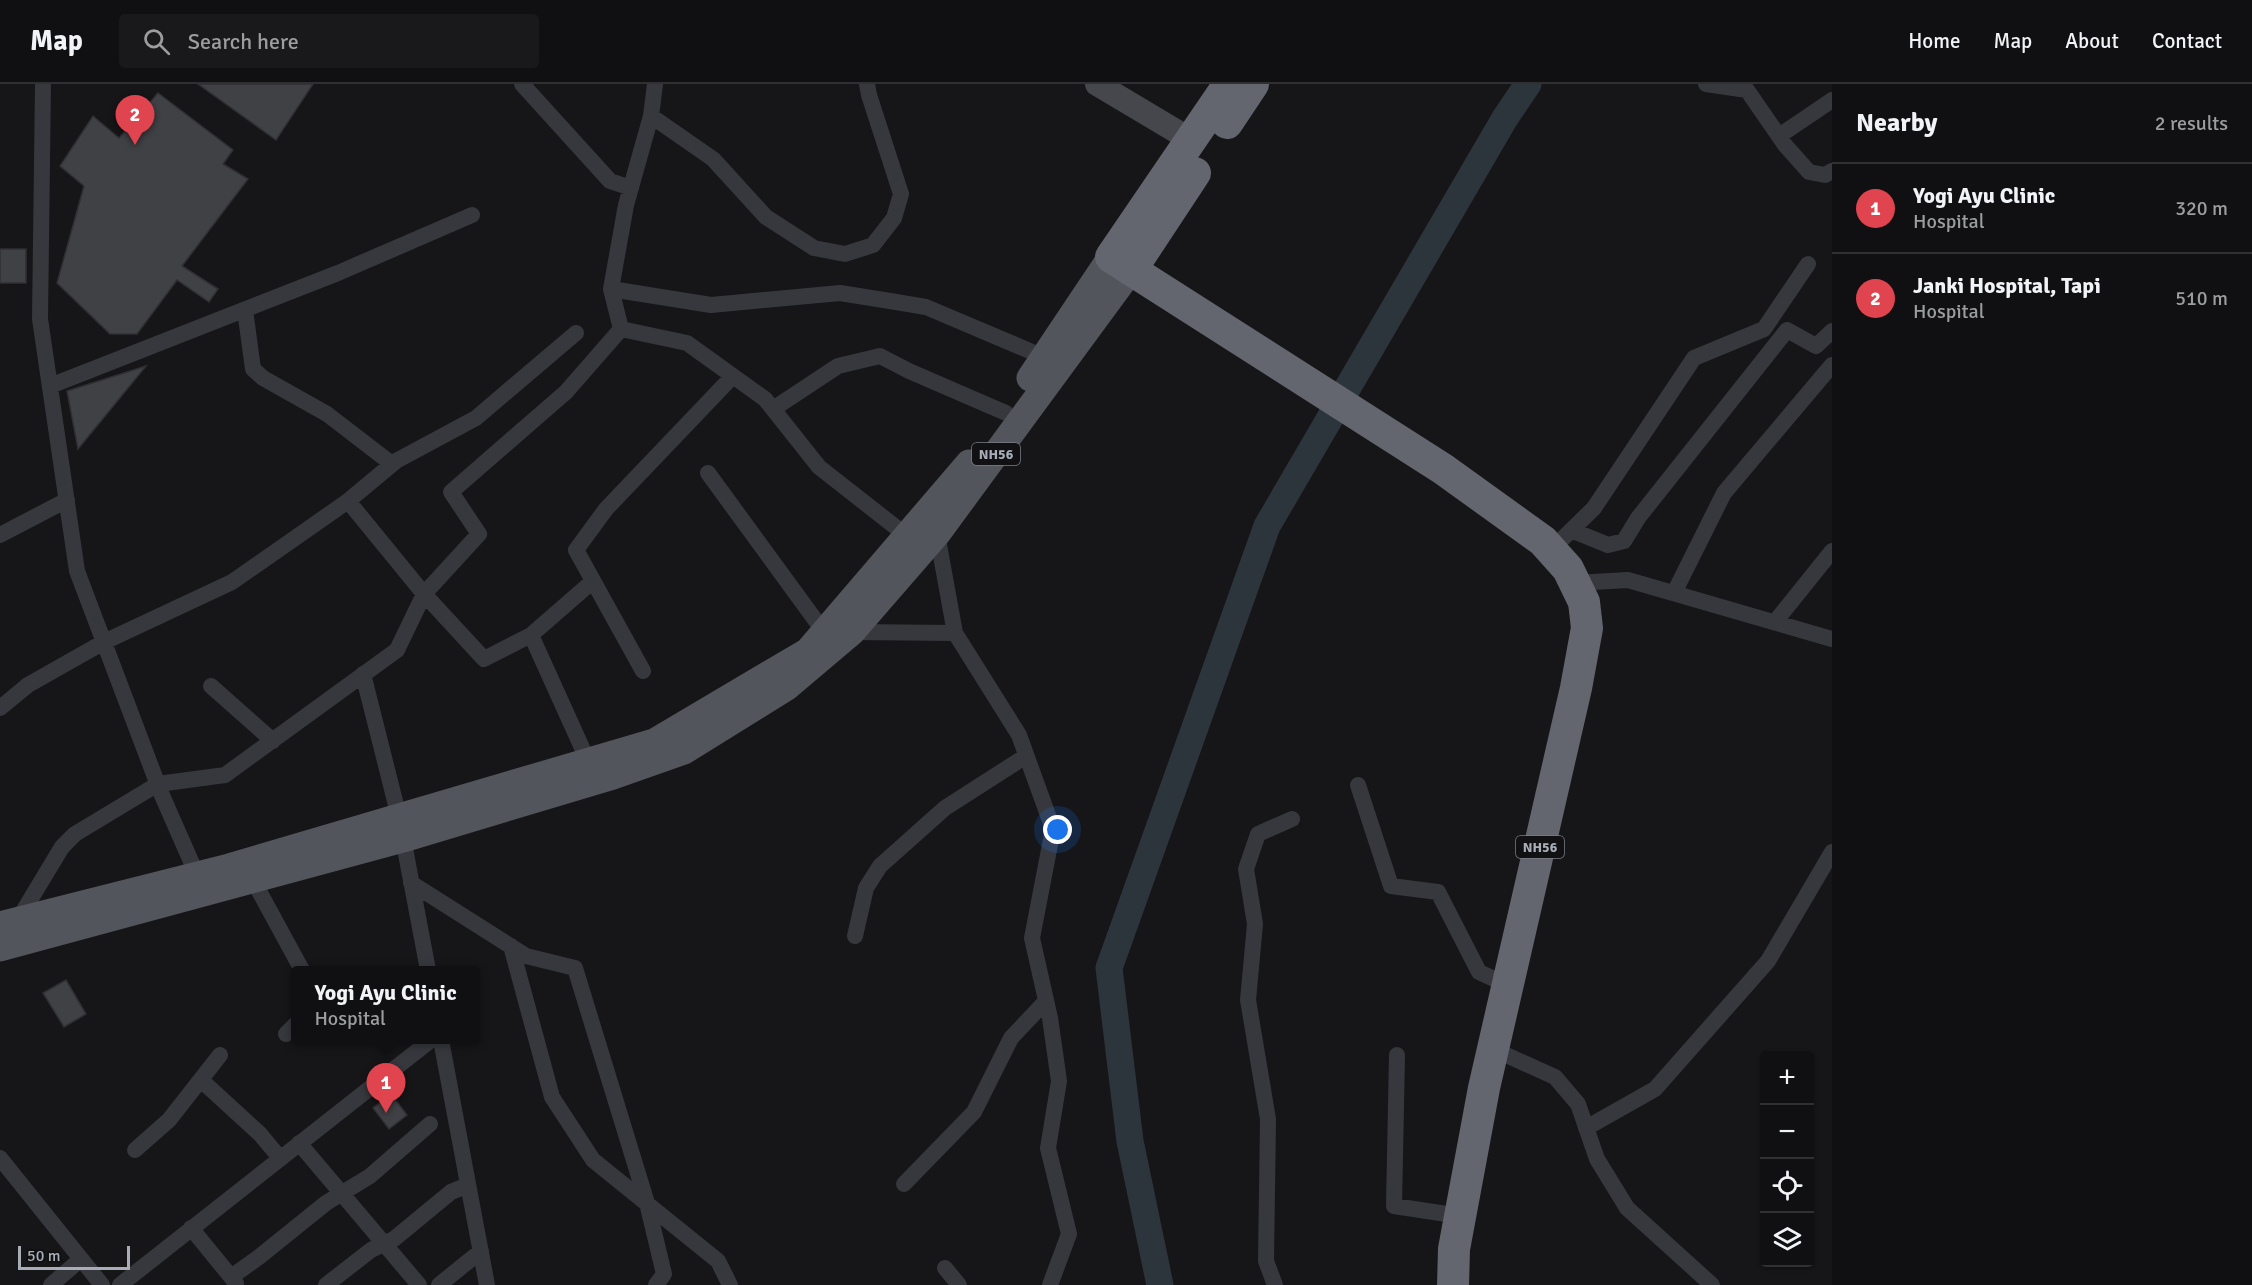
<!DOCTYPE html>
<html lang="en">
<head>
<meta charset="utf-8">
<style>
  :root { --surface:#101012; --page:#19191b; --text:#f1f3f6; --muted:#9c9d9f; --line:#303032; --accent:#f2b134 }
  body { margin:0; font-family:Signika,sans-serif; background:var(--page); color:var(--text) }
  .controls { position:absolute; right:18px; bottom:18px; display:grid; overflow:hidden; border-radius:6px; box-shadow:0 2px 4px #0004 }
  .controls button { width:54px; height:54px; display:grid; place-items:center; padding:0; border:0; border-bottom:2px solid var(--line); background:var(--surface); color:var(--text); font:30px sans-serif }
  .scale { position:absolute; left:18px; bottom:15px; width:112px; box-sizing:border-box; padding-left:6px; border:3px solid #a8adb8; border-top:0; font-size:16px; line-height:21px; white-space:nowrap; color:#a8adb8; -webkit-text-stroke:4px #111113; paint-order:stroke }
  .you { position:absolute; left:1058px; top:746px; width:21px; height:21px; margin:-15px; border:4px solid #fff; border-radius:50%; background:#1a73e8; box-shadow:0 0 0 9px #1a73e833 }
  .badge { display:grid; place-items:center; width:39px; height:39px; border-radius:50%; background:var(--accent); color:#fff; font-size:20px; font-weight:700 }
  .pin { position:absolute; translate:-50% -50px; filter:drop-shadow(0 2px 3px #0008) }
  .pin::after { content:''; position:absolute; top:32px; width:21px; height:18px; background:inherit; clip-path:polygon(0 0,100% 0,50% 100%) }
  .popup { position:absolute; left:291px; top:882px; width:189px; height:78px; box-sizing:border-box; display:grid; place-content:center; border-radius:6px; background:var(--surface); filter:drop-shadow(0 2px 4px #0005); font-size:20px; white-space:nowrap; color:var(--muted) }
  .popup b { font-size:22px; color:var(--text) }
  .popup::after { content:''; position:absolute; left:50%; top:100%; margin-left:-12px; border:12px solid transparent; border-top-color:var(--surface) }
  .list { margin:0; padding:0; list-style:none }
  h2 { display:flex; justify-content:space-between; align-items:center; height:78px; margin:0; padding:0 24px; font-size:26px }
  h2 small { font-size:20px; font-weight:400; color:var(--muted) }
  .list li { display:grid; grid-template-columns:39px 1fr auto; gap:18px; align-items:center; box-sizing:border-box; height:90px; padding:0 24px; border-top:2px solid var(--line) }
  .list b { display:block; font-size:22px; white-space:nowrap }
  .list p { margin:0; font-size:20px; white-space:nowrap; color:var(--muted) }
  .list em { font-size:20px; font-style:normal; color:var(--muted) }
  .icon { flex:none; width:33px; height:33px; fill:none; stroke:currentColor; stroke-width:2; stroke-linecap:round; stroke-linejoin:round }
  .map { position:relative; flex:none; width:1832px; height:1201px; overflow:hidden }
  header { display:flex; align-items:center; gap:36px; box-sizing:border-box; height:84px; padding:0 30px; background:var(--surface); border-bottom:2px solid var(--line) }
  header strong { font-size:28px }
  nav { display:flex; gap:33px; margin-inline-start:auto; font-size:21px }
  .search { width:420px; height:54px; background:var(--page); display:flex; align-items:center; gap:15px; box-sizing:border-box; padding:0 21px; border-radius:6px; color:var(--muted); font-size:22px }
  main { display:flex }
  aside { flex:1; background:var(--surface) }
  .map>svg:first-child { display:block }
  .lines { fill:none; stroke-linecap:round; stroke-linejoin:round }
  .river { stroke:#2c353c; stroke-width:27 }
  .building { fill:#404145; stroke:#303034; stroke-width:1.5 }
  .street { stroke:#37383d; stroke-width:16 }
  .secondary { stroke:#45474d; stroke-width:24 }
  .primary { stroke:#53555c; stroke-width:27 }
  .highway { stroke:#63666e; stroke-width:32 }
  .labels { text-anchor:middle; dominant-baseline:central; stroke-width:6; stroke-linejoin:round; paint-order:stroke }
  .shield { fill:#111113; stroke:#7b7e86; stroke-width:1.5 }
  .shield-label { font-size:14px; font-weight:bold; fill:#a8adb8 }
</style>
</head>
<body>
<header>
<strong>Map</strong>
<div class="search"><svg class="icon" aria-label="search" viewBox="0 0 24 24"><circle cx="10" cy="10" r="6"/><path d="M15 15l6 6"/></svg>Search here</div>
<nav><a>Home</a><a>Map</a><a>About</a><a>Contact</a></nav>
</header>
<main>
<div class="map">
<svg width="1832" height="1201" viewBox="0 0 1832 1201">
  <rect width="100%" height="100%" fill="#161618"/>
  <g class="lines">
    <!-- river -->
    <path class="river" d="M1160 1201 1130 1057 1109 884 1267 442 1505 34 1528 0"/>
  </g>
  <!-- building -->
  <path class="building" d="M198 0H313L276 56Z
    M158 9 233 66 223 80 248 95 182 182 218 205 209 218 177 196 137 250H110L57 199 84 102 60 82 93 32 119 54Z
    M0 165H26V199H0Z
    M146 282 78 365 67 307Z
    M66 896 86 930 64 943 43 909Z
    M391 1010 407 1031 389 1045 373 1024Z"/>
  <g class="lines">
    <!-- street -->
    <path class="street" d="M43 0 40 235 77 487 161 709 197 791
      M522 0 610 97 631 104
      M1706 0 1747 6 1785 61 1809 88 1825 91 1832 87
      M651 32 713 75 766 133 814 164 845 170 873 161 894 134 901 110 869 11 867 0
      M1779 52 1832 16
      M611 205 711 221 840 209 890 217 926 223 1044 273
      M245 226 253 285 263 294 327 330 392 380
      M621 245 687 259 765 315 819 383 907 452
      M621 245 611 205 626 121 651 32 655 0
      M50 302 338 189 472 131
      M773 325 838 282 880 272 909 287 1006 329
      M708 389 824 548
      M348 417 424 510 484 575 531 551 593 497
      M1571 446 1608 461 1624 457 1638 434 1787 246 1816 262 1832 247
      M0 451 67 416
      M1551 466 1594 424 1694 274 1764 245 1808 180
      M1574 499 1628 496 1832 555
      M1674 509 1724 409 1832 281
      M1775 538 1832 467
      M852 548 955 549 937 450
      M955 549 1019 651 1053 745 1032 854 1050 934 1059 997 1048 1064 1069 1150 1050 1201
      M531 551 588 677
      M643 587 576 466 606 425 733 292
      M363 590 399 733 428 886
      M211 602 273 657
      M0 624 28 601 104 558 232 498 348 417 396 377 476 334 576 249
      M1358 701 1391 802 1438 808 1479 888 1507 901
      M253 796 302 886
      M411 799 526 872 575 884 647 1119 664 1190 656 1201
      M18 836 62 763 75 750 158 700 225 691 397 566 424 510 479 450 451 408 566 308 621 245
      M855 852 866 804 880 782 945 724 1026 672
      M511 862 552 1013 593 1076 718 1177 730 1201
      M286 950 296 940
      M441 956 487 1201
      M1493 965 1555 993 1578 1020 1597 1075 1627 1124 1712 1201
      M1397 971 1394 1122 1460 1132
      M201 996 260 1050 280 1074
      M1586 1044 1655 1005 1768 877 1832 768
      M299 1059 419 1201
      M135 1066 169 1036 220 971
      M0 1074 102 1201
      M904 1100 974 1028 1011 954 1046 917
      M191 1144 236 1199
      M945 1184 959 1201
      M231 1193 259 1173 326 1119 370 1092 430 1040
      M51 1201 81 1175
      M120 1201 431 956
      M326 1201 371 1166 394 1155 451 1108 468 1101
      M439 1201 481 1167
      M1275 1201 1266 1177 1268 1035 1248 916 1255 840 1246 785 1258 750 1292 735"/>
    <!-- secondary -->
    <path class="secondary" d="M1097 0 1191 56"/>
    <!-- primary -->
    <path class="primary" d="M1030 294 1111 173
      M0 841 229 783 654 658 808 567 969 379
      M0 864 403 755 613 692 684 667 787 603 852 548 937 450 1131 186"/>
    <!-- highway -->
    <path class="highway" d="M1229 0 1111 173 1443 385 1543 457 1568 485 1584 518 1587 544 1576 604 1484 1004 1454 1165 1453 1201
      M1227 39 1253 0
      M1131 186 1195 89"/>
  </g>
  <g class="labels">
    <!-- shield labels -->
    <g class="shield">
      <rect x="972" y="359" width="48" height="22" rx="4.5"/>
      <rect x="1516" y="752" width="48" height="22" rx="4.5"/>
    </g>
    <g class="shield-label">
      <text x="996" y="370">NH56</text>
      <text x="1540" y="763">NH56</text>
    </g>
  </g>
</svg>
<div class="controls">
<button>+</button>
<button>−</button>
<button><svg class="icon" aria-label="locate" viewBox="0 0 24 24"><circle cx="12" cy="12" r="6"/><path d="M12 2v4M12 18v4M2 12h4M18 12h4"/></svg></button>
<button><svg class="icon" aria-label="layers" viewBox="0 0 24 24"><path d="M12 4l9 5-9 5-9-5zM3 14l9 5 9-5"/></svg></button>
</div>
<div class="scale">50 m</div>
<div class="you"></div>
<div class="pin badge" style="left:386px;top:1029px;background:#e0444e">1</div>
<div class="popup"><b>Yogi Ayu Clinic</b>Hospital</div>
<div class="pin badge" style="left:135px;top:61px;background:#e0444e">2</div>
</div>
<aside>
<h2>Nearby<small>2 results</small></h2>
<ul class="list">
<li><span class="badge" style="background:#e0444e">1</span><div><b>Yogi Ayu Clinic</b><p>Hospital</p></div><em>320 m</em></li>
<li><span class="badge" style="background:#e0444e">2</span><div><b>Janki Hospital, Tapi</b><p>Hospital</p></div><em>510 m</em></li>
</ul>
</aside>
</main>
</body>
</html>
